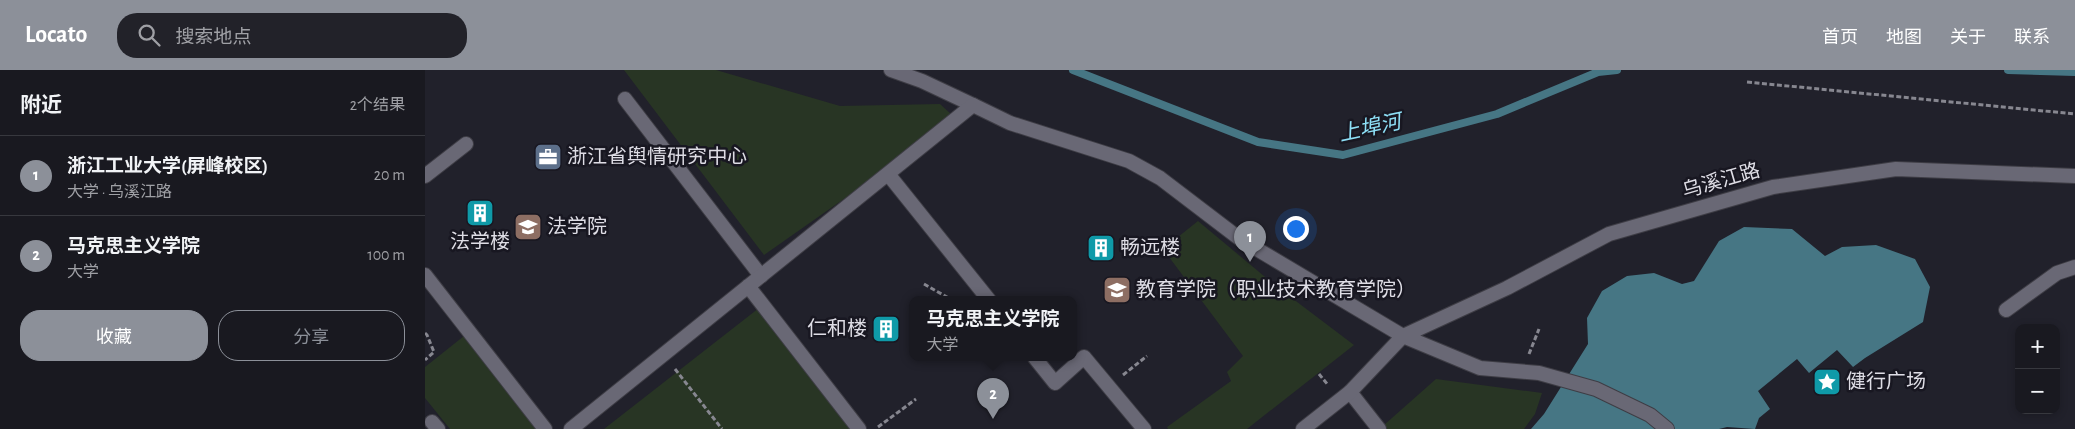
<!DOCTYPE html>
<html lang="zh">
<head>
<meta charset="utf-8">
<style>
  :root { --surface:#191920; --page:#222229; --text:#f1f3f6; --muted:#9fa0a5; --line:#37383e; --accent:#8c9099 }
  body { margin:0; font-family:"Alegreya Sans","Noto Sans SC",sans-serif; background:var(--page); color:var(--text) }
  .controls { position:absolute; right:15px; bottom:15px; display:grid; overflow:hidden; border-radius:10px; box-shadow:0 2px 8px #0003 }
  .controls button { width:45px; height:45px; display:grid; place-items:center; padding:0; border:0; border-bottom:1px solid var(--line); background:var(--surface); color:var(--text); font:25px sans-serif }
  .you { position:absolute; left:870px; top:158px; width:18px; height:18px; margin:-12px; border:4px solid #fff; border-radius:50%; background:#1a73e8; box-shadow:0 0 0 8px #1a73e833 }
  .badge { display:grid; place-items:center; width:32px; height:32px; border-radius:50%; background:var(--accent); color:#fff; font-size:16px; font-weight:700 }
  .pin { position:absolute; translate:-50% -41px; filter:drop-shadow(0 1px 2px #0008) }
  .pin::after { content:''; position:absolute; top:26px; width:18px; height:15px; background:inherit; clip-path:polygon(0 0,100% 0,50% 100%) }
  .popup { position:absolute; left:484px; top:226px; width:168px; height:65px; box-sizing:border-box; display:grid; place-content:center; border-radius:10px; background:var(--surface); filter:drop-shadow(0 1px 4px #0005); font-size:16px; white-space:nowrap; color:var(--muted) }
  .popup b { font-size:19px; color:var(--text) }
  .popup::after { content:''; position:absolute; left:50%; top:100%; margin-left:-10px; border:10px solid transparent; border-top-color:var(--surface) }
  .list { margin:0; padding:0; list-style:none }
  h2 { display:flex; justify-content:space-between; align-items:center; height:65px; margin:0; padding:0 20px; font-size:21px }
  h2 small { font-size:16px; font-weight:400; color:var(--muted) }
  .list li { display:grid; grid-template-columns:32px 1fr auto; gap:15px; align-items:center; box-sizing:border-box; height:80px; padding:0 20px; border-top:1px solid var(--line) }
  .list b { display:block; font-size:19px; white-space:nowrap }
  .list p { margin:0; font-size:16px; white-space:nowrap; color:var(--muted) }
  .list em { font-size:16px; font-style:normal; color:var(--muted) }
  .actions { display:flex; gap:10px; padding:15px 20px }
  .actions a { flex:1; padding:11px 0; border:1px solid var(--accent); border-radius:20px; text-align:center; font-size:18px; color:var(--accent) }
  .actions .main { background:var(--accent); color:#fff }
  .icon { flex:none; width:28px; height:28px; fill:none; stroke:currentColor; stroke-width:2; stroke-linecap:round; stroke-linejoin:round }
  .map { position:relative; flex:none; width:1650px; height:359px; overflow:hidden }
  header { display:flex; align-items:center; gap:30px; box-sizing:border-box; height:70px; padding:0 25px; background:var(--accent); color:#fff }
  header strong { font-size:24px }
  nav { display:flex; gap:28px; margin-inline-start:auto; font-size:18px }
  .search { width:350px; height:45px; background:var(--page); display:flex; align-items:center; gap:12px; box-sizing:border-box; padding:0 18px; border-radius:20px; color:var(--muted); font-size:19px }
  main { display:flex }
  aside { flex:1; background:var(--surface) }
  .map>svg:first-child { display:block }
  .green { fill:#283524 }
  .water { fill:#467684 }
  .lines { fill:none; stroke-linecap:round; stroke-linejoin:round }
  .stream { stroke:#467684; stroke-width:8 }
  .service-casing { stroke:#3e3d45; stroke-width:16 }
  .minor-casing { stroke:#3e3d45; stroke-width:16 }
  .path { stroke:#878790; stroke-width:3; stroke-dasharray:5 2.5; stroke-linecap:butt }
  .service { stroke:#696875; stroke-width:14 }
  .minor { stroke:#696875; stroke-width:14 }
  .labels { text-anchor:middle; dominant-baseline:central; stroke-width:5; stroke-linejoin:round; paint-order:stroke }
  .poi-label { font-size:20px; fill:#dedde5; stroke:#181721; text-anchor:start }
  .street-label { font-size:20px; fill:#dedde5; stroke:#181721 }
  .water-label { font-size:21px; font-style:italic; fill:#8ee0f7; stroke:#181721 }
</style>
</head>
<body>
<header>
<strong>Locato</strong>
<div class="search"><svg class="icon" aria-label="search" viewBox="0 0 24 24"><circle cx="10" cy="10" r="6"/><path d="M15 15l6 6"/></svg>搜索地点</div>
<nav><a>首页</a><a>地图</a><a>关于</a><a>联系</a></nav>
</header>
<main>
<aside>
<h2>附近<small>2个结果</small></h2>
<ul class="list">
<li><span class="badge">1</span><div><b>浙江工业大学(屏峰校区)</b><p>大学 · 乌溪江路</p></div><em>20 m</em></li>
<li><span class="badge">2</span><div><b>马克思主义学院</b><p>大学</p></div><em>100 m</em></li>
</ul>
<div class="actions"><a class="main">收藏</a><a>分享</a></div>
</aside>
<div class="map">
<svg width="1650" height="359" viewBox="0 0 1650 359">
  <rect width="100%" height="100%" fill="#21212b"/>
  <!-- green -->
  <path class="green" d="M199 0H291L415 36 515 34 527 45 443 112 339 185Z
    M773 151 851 216 929 275 822 359H743L742 357 806 311 802 302 818 286 738 179Z
    M334 238 428 359H179Z
    M39 266 113 359H25L0 328V297Z
    M1011 309 1117 323 1110 344 1099 359H962L959 355Z"/>
  <!-- water -->
  <path class="water" d="M1319 157 1367 159 1400 186 1417 177 1451 175 1490 189 1505 217 1498 252 1440 288 1428 297 1412 280 1384 303 1372 289 1333 321 1345 339 1334 348 1330 359 1302 357 1294 359H1106L1119 344 1163 274 1162 248 1177 221 1202 206 1229 203 1257 214 1269 211 1294 171Z"/>
  <g class="lines">
    <!-- stream -->
    <path class="stream" d="M648 0 833 72 918 85 1072 44 1173 2 1192 0
      M1583 0 1650 2"/>
    <defs>
      <path id="service" d="M466 0 497 11 548 35
        M200 29 336 206
        M0 106 41 74
        M0 205 120 359
        M1581 240 1632 203 1650 197
        M925 322 954 359
        M7 352 13 359"/>
      <path id="minor" d="M463 104 564 230
        M323 216 434 359
        M610 288 630 313 659 287 719 359
        M146 359 548 35 585 53 704 91 735 108 815 169 978 266 1055 298 1114 303 1171 319 1225 345 1242 359
        M878 359 925 322 978 266 1082 218 1184 164 1348 117 1471 99 1650 106"/>
    </defs>
    <!-- service casing -->
    <use href="#service" class="service-casing"/>
    <!-- minor casing -->
    <use href="#minor" class="minor-casing"/>
    <!-- path -->
    <path class="path" d="M1322 12 1650 44
      M499 214 527 230
      M0 263 2 265 9 282 0 290
      M1104 284 1114 259
      M250 299 297 359
      M894 304 903 315
      M698 305 722 286
      M453 357 491 329"/>
    <!-- service -->
    <use href="#service" class="service"/>
    <!-- minor -->
    <use href="#minor" class="minor"/>
  </g>
  <!-- icons -->
  <defs>
    <symbol id="office-square" viewBox="-11 -11 22 22"><rect x="-9" y="-9" width="18" height="18" rx="4" fill="#5c6f8a" stroke="#181721"/><path d="M-6-3h4V-5.5h4V-3h4V5H-6ZM-1-4.5V-3h2v-1.5ZM-6 0V1H6V0Z" fill="#fff"/></symbol>
    <symbol id="building-square" viewBox="-11 -11 22 22"><rect x="-9" y="-9" width="18" height="18" rx="4" fill="#0f9aa8" stroke="#181721"/><path d="M-4-6H4V6H1V3H-1V6H-4ZM-2.5-4.3h1.7v1.8h-1.7ZM.8-4.3h1.7v1.8H.8ZM-2.5-1h1.7V.8h-1.7ZM.8-1h1.7V.8H.8Z" fill="#fff"/></symbol>
    <symbol id="university-square" viewBox="-11 -11 22 22"><rect x="-9" y="-9" width="18" height="18" rx="4" fill="#8d6e63" stroke="#181721"/><path d="M0-5L7-2L0 1L-7-2ZM-4 1L0 2.5L4 1V4Q0 6-4 4Z" fill="#fff"/></symbol>
    <symbol id="sight-square" viewBox="-11 -11 22 22"><rect x="-9" y="-9" width="18" height="18" rx="4" fill="#0f9aa8" stroke="#181721"/><path d="M0-6L1.8-2.2L6-1.7L2.9 1.2L3.7 5.4L0 3.3L-3.7 5.4L-2.9 1.2L-6-1.7L-1.8-2.2Z" fill="#fff"/></symbol>
  </defs>
  <g fill-rule="evenodd">
    <use href="#office-square" x="107" y="71" width="32" height="32"/>
    <use href="#building-square" x="39" y="127" width="32" height="32"/>
    <use href="#university-square" x="87" y="141" width="32" height="32"/>
    <use href="#building-square" x="660" y="162" width="32" height="32"/>
    <use href="#university-square" x="676" y="204" width="32" height="32"/>
    <use href="#building-square" x="445" y="243" width="32" height="32"/>
    <use href="#sight-square" x="1386" y="296" width="32" height="32"/>
  </g>
  <g class="labels">
    <!-- poi labels -->
    <g class="poi-label">
      <text x="142" y="87">浙江省舆情研究中心</text>
      <text x="122" y="157">法学院</text>
      <text x="55" y="172" text-anchor="middle">法学楼</text>
      <text x="695" y="178">畅远楼</text>
      <text x="711" y="220">教育学院（职业技术教育学院）</text>
      <text x="442" y="259" text-anchor="end">仁和楼</text>
      <text x="1421" y="312">健行广场</text>
    </g>
    <!-- street labels -->
    <g class="street-label">
      <text transform="translate(1296 111) rotate(-16)">乌溪江路</text>
    </g>
    <!-- water labels -->
    <g class="water-label">
      <text transform="translate(945 58) rotate(-12)">上埠河</text>
    </g>
  </g>
</svg>
<div class="controls">
<button>+</button>
<button>−</button>
</div>
<div class="you"></div>
<div class="pin badge" style="left:825px;top:192px">1</div>
<div class="pin badge" style="left:568px;top:349px">2</div>
<div class="popup"><b>马克思主义学院</b>大学</div>
</div>
</main>
</body>
</html>
